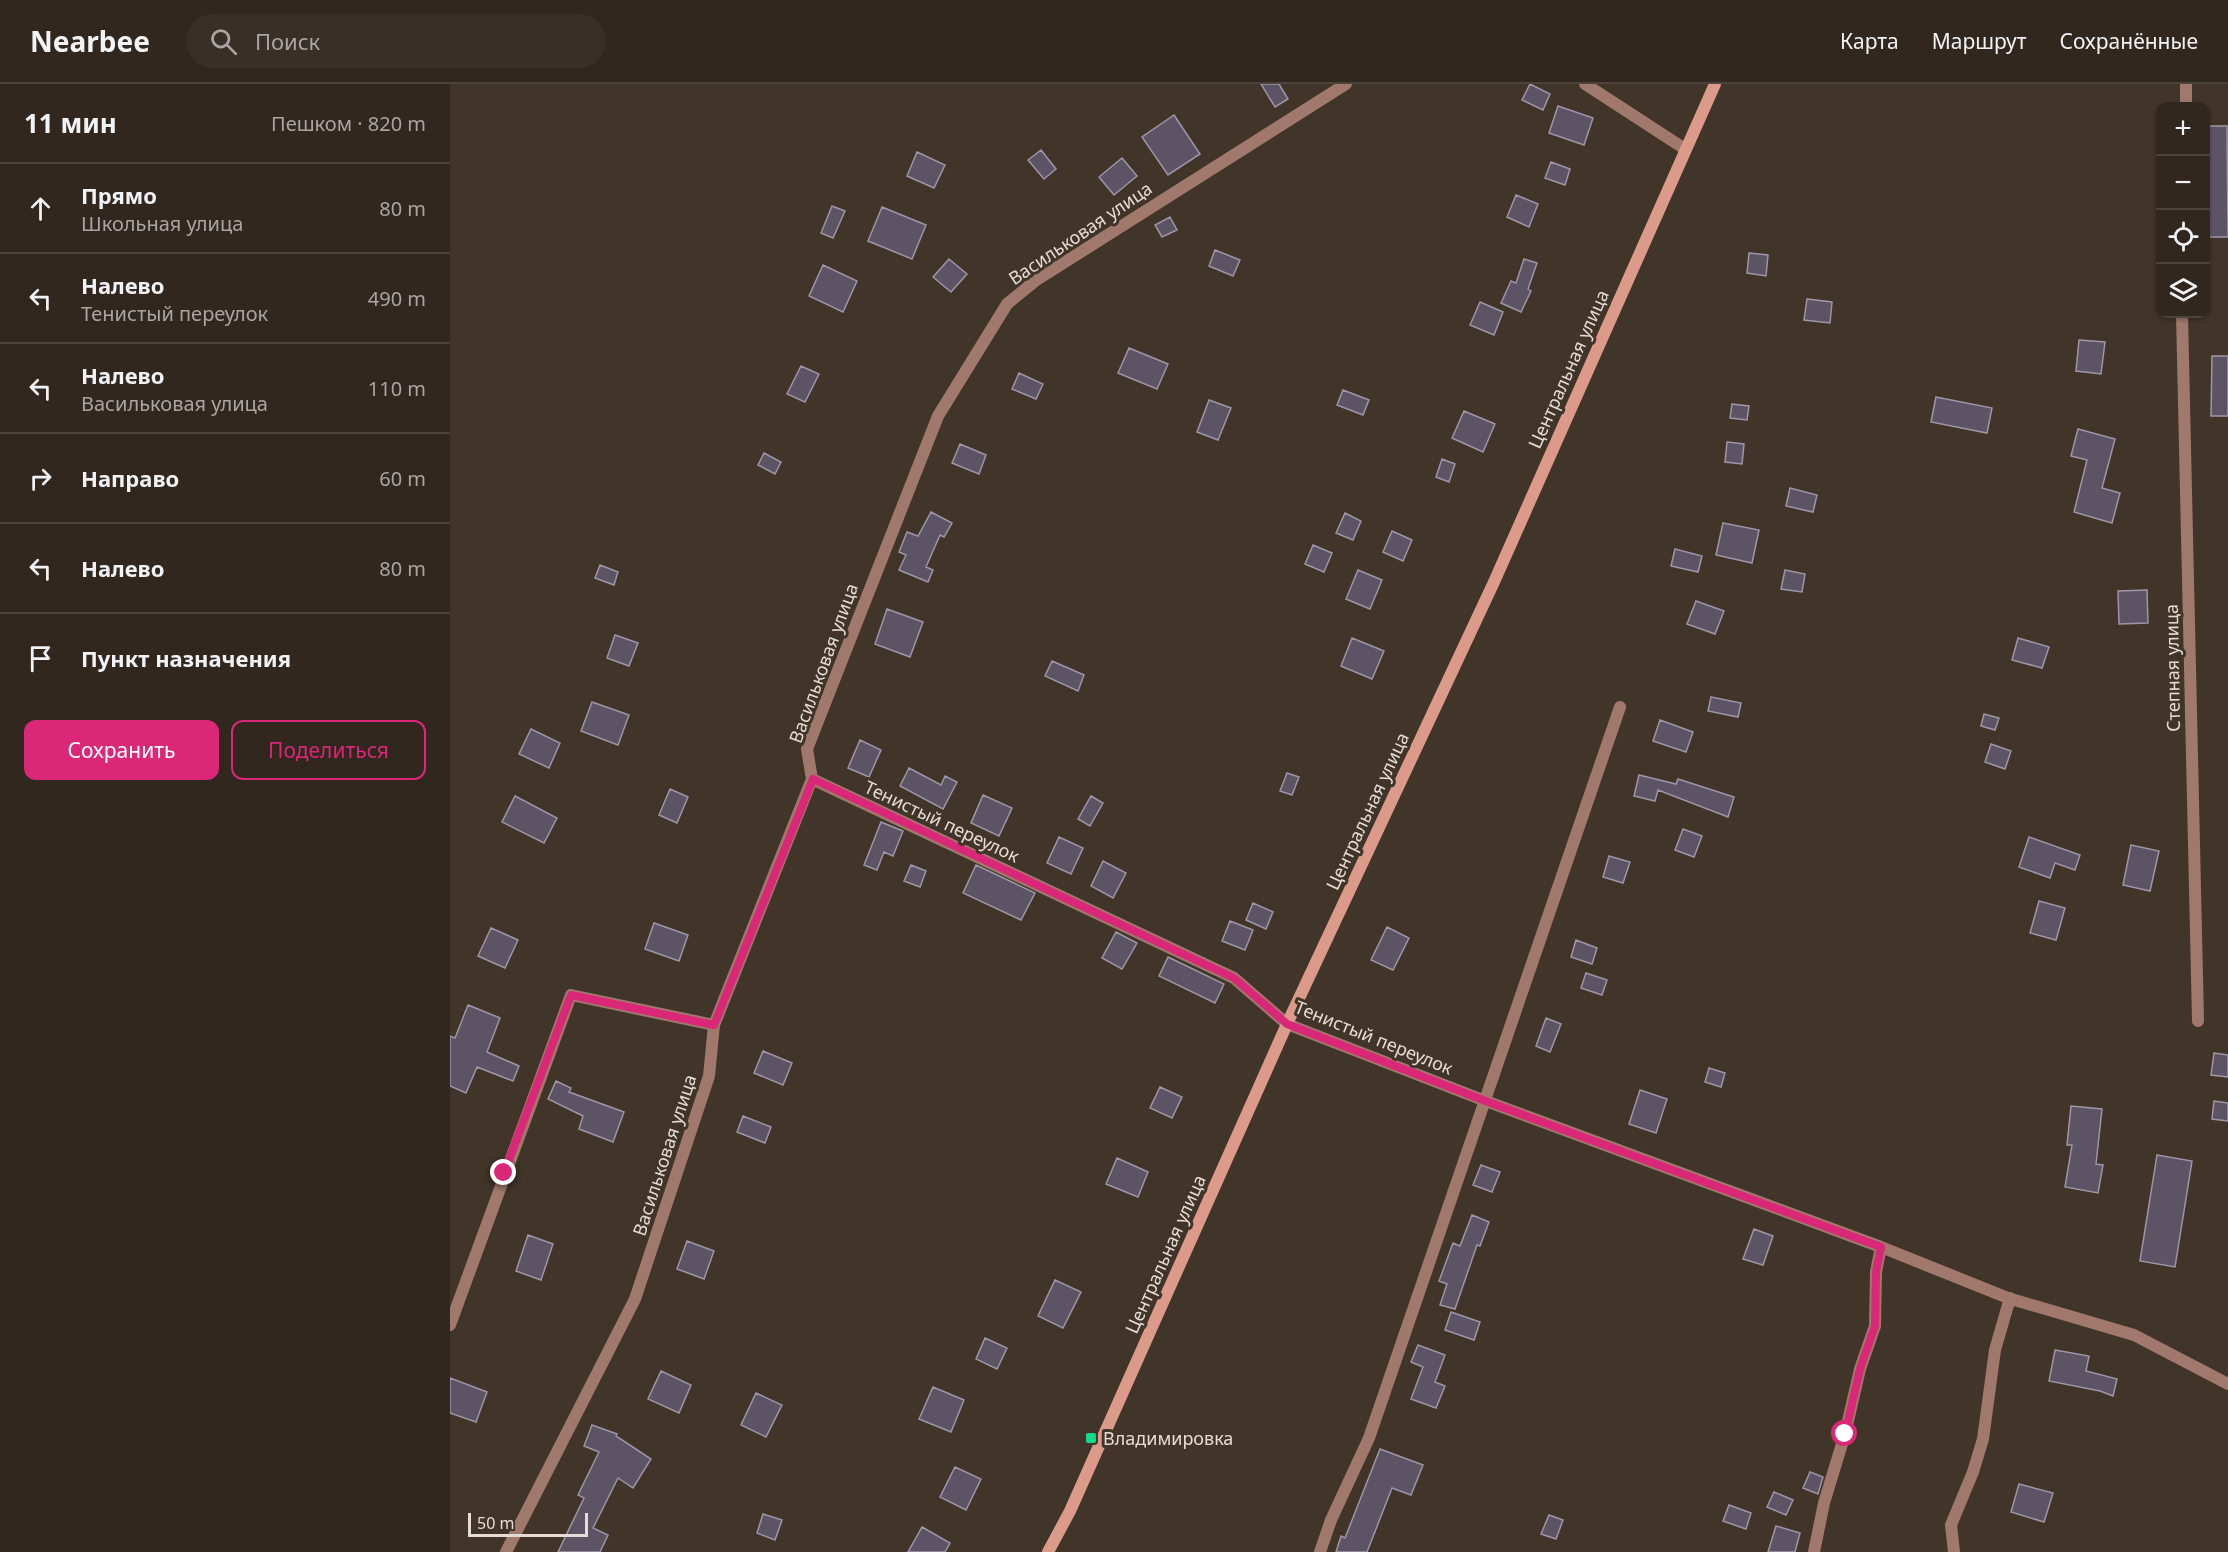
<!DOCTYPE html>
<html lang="ru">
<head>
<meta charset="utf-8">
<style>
  :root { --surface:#31271e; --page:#392f27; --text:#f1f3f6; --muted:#a8a5a4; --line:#4c443c; --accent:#db2777 }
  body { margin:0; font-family:"Noto Sans",sans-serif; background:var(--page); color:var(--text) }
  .controls { position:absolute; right:18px; top:18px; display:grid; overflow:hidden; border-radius:12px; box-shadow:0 2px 4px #0004 }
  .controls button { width:54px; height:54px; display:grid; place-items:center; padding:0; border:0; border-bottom:2px solid var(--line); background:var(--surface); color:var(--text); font:30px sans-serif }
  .scale { position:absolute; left:18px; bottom:15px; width:120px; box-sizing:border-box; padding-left:6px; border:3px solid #e5dcd5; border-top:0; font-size:16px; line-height:21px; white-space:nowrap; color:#e5dcd5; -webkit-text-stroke:4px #413428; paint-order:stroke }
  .stop { position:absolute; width:18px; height:18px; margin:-14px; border:4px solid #db2777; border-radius:50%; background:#fff }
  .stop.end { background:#db2777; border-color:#fff; box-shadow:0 2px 6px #0008 }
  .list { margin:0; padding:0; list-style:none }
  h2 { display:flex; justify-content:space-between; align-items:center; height:78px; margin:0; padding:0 24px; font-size:26px }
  h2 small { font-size:20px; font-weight:400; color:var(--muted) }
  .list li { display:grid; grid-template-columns:39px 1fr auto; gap:18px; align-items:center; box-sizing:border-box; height:90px; padding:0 24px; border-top:2px solid var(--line) }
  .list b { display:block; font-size:22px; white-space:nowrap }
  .list p { margin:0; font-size:20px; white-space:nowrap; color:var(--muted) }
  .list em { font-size:20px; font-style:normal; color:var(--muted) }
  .actions { display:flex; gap:12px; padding:18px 24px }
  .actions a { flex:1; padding:14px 0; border:2px solid var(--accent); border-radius:12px; text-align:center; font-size:21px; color:var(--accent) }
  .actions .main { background:var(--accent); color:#fff }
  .icon { flex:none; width:33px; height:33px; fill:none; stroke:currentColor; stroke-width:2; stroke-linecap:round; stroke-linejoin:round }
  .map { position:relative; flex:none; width:1778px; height:1468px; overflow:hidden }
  header { display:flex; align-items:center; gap:36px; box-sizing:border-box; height:84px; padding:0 30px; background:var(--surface); border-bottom:2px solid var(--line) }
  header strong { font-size:28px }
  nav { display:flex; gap:33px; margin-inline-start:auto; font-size:21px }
  .search { width:420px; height:54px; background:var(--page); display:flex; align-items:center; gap:15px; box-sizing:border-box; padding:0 21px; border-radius:33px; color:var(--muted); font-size:22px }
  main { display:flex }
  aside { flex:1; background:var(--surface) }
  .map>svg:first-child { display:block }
  .building { fill:#5c5464; stroke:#9e96a8; stroke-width:1.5 }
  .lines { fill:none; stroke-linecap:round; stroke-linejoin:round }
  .street { stroke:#a1786c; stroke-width:12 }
  .secondary { stroke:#dc9b8a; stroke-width:12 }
  .route { stroke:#db2777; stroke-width:8 }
  .poi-dot { fill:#11d98a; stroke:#413428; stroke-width:2 }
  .labels { text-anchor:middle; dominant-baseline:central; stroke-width:6; stroke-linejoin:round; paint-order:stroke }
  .street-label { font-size:18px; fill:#e5dcd5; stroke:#413428 }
  .poi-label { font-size:18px; fill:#e5dcd5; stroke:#413428; text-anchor:start }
</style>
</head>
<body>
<header>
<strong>Nearbee</strong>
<div class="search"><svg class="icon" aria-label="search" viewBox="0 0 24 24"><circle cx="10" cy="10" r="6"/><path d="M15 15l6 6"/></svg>Поиск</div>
<nav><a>Карта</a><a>Маршрут</a><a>Сохранённые</a></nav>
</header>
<main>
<aside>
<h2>11 мин<small>Пешком · 820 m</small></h2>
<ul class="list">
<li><svg class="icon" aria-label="ahead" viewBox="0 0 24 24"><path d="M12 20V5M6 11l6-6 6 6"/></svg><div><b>Прямо</b><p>Школьная улица</p></div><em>80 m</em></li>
<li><svg class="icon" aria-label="left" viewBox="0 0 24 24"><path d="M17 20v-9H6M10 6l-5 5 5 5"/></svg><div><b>Налево</b><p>Тенистый переулок</p></div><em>490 m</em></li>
<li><svg class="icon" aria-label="left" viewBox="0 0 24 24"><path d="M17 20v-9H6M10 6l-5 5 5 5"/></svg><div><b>Налево</b><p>Васильковая улица</p></div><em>110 m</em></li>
<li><svg class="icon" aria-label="right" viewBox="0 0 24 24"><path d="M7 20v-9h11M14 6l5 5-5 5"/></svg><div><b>Направо</b></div><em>60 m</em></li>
<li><svg class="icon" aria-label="left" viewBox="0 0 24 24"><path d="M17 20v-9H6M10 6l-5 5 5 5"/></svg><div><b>Налево</b></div><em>80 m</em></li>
<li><svg class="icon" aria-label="arrive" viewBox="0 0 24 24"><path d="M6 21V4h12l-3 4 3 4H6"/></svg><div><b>Пункт назначения</b></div></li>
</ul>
<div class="actions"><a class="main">Сохранить</a><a>Поделиться</a></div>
</aside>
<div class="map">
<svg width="1778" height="1468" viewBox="0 0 1778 1468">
  <rect width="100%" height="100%" fill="#413428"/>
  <!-- building -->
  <path class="building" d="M811 0H829L838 15 825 23Z
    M1080 0 1100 10 1093 26 1072 16Z
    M1108 22 1143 34 1134 61 1099 49Z
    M724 31 750 70 718 91 692 53Z
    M1755 42H1777L1778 153H1755Z
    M591 66 606 85 594 95 578 76Z
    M467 68 495 81 484 104 457 92Z
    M672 74 687 92 664 111 649 93Z
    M1101 78 1120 85 1115 101 1095 94Z
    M1066 111 1088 120 1079 143 1057 133Z
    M382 122 395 127 383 154 371 149Z
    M432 123 476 141 462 175 418 157Z
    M720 133 727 146 712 153 705 141Z
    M765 166 790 176 783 192 759 182Z
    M1299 169 1318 171 1316 192 1297 189Z
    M499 175 517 190 501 208 483 193Z
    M1074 175 1087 179 1078 205 1081 207 1071 228 1051 219 1061 197 1066 199Z
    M373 181 407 197 393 228 359 212Z
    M1357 215 1382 218 1380 239 1354 236Z
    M1030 218 1053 228 1044 251 1020 241Z
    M1629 256 1655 258 1651 290 1626 287Z
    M679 264 718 280 707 305 668 289Z
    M1762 272H1778V332H1761Z
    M351 282 369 290 355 318 337 310Z
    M569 289 593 300 586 315 562 305Z
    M893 306 919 316 913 331 887 321Z
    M1486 313 1542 324 1537 349 1481 338Z
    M759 316 781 324 768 356 747 348Z
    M1282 320 1299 322 1297 336 1280 334Z
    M1014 327 1045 340 1033 368 1002 354Z
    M1628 345 1665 355 1652 404 1670 409 1662 439 1624 428 1637 376 1621 372Z
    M1277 358 1294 360 1292 380 1275 378Z
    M510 360 536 371 529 390 502 379Z
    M314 369 331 378 325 390 308 381Z
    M992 375 1005 380 999 398 986 393Z
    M1340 404 1367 411 1363 428 1336 422Z
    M481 428 502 439 494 453 490 451 476 483 483 486 478 498 449 486 456 471 449 468 457 448 468 452Z
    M895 429 911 437 903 456 886 449Z
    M1273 439 1309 446 1302 479 1266 471Z
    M942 447 962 456 953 477 933 468Z
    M863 461 882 469 874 488 855 480Z
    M1225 465 1252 472 1248 488 1221 482Z
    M150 481 168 488 164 501 145 494Z
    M908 486 932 496 920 525 896 515Z
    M1335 486 1355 490 1352 508 1331 505Z
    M1697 506 1698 539 1669 540 1668 507Z
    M1246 517 1274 527 1265 550 1237 540Z
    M437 525 473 538 460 573 425 560Z
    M165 551 188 559 179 582 157 574Z
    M902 554 934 567 922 595 891 582Z
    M1568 554 1599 563 1592 584 1562 576Z
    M602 577 634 591 628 607 595 592Z
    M1261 613 1291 619 1288 633 1258 627Z
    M142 618 179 631 168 661 131 647Z
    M1534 630 1549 634 1545 646 1531 642Z
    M1210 636 1243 648 1236 668 1203 657Z
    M81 645 110 659 99 684 69 670Z
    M410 656 431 666 419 693 398 684Z
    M1541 660 1561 667 1555 685 1535 678Z
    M459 684 491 701 495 692 507 698 493 725 450 702Z
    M837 689 849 693 842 711 830 707Z
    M1189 691 1226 700 1228 695 1284 713 1278 733 1208 706 1205 717 1184 712Z
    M220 705 238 713 227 739 209 731Z
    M533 711 562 724 549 752 521 739Z
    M65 712 107 734 94 759 52 738Z
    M641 712 653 719 640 742 628 735Z
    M431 738 453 747 443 772 434 768 427 786 414 781Z
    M1233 745 1252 752 1244 773 1225 766Z
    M609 753 633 764 621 790 597 779Z
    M1579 753 1630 771 1625 786 1605 779 1600 794 1569 783Z
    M1681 761 1709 767 1700 807 1673 801Z
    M1159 772 1180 778 1173 799 1153 793Z
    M653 777 676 789 663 814 641 802Z
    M461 781 476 787 470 803 454 797Z
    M526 781 585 809 571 836 513 809Z
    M1589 817 1615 824 1606 856 1580 849Z
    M803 819 823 828 816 845 796 836Z
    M780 837 803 846 795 866 772 857Z
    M204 839 238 851 229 877 195 865Z
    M937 843 959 854 943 886 921 876Z
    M41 844 68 856 55 884 28 872Z
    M666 848 687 859 672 885 652 874Z
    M1126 856 1147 864 1142 880 1121 873Z
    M718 873 774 900 765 919 709 892Z
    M1136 889 1157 896 1152 911 1131 904Z
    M18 921 50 934 37 968 69 982 63 997 27 983 16 1009 0 1002V952L5 954Z
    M1096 934 1111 940 1100 968 1086 962Z
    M313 967 342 979 333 1001 304 989Z
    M1764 969 1778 971V993L1761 991Z
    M1259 984 1275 989 1271 1003 1255 998Z
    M106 997 121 1004 119 1008 174 1028 163 1058 129 1045 133 1032 98 1015Z
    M710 1003 732 1013 722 1034 700 1024Z
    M1190 1006 1217 1015 1206 1049 1179 1040Z
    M1764 1017 1778 1019V1037L1762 1035Z
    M1621 1022 1652 1025 1646 1080 1653 1081 1648 1109 1615 1103 1622 1061H1617Z
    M293 1032 321 1043 315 1059 287 1048Z
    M1707 1071 1742 1077 1725 1183 1690 1177Z
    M667 1074 698 1088 688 1113 656 1100Z
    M1031 1081 1050 1088 1042 1108 1023 1101Z
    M1022 1131 1039 1138 1030 1162 1027 1161 1005 1225 990 1221 997 1200 989 1197 1003 1159 1010 1162Z
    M1304 1145 1323 1152 1313 1181 1293 1175Z
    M78 1151 103 1160 91 1196 66 1187Z
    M237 1157 264 1167 254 1195 227 1185Z
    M605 1196 631 1208 613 1244 588 1232Z
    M1001 1228 1030 1238 1024 1256 995 1246Z
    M535 1254 557 1264 547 1285 526 1275Z
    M968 1261 995 1271 985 1298 995 1302 986 1324 961 1315 973 1283 961 1278Z
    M1605 1266 1639 1272 1636 1287 1667 1295 1663 1312 1650 1307 1599 1297Z
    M211 1287 241 1301 229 1329 198 1315Z
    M0 1294 37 1308 26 1338 0 1329Z
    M483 1303 514 1316 501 1348 469 1335Z
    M306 1309 332 1321 316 1353 291 1341Z
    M142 1341 167 1350 166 1352 201 1375 183 1404 168 1394 143 1444 158 1451 150 1468H108L134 1414 128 1411 149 1368 134 1362Z
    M930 1365 973 1381 961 1411 942 1404 917 1468H886L891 1452 895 1454Z
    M505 1383 531 1395 516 1426 490 1413Z
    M1360 1388 1373 1393 1368 1410 1353 1404Z
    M1569 1400 1603 1409 1594 1438 1561 1428Z
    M1324 1408 1343 1416 1336 1431 1317 1423Z
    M1279 1421 1301 1429 1296 1445 1273 1437Z
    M313 1430 332 1436 325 1456 307 1449Z
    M1099 1431 1113 1436 1106 1455 1091 1450Z
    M1326 1442 1350 1449 1345 1468H1318Z
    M472 1443 500 1459 495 1468H458Z"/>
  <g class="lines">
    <!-- street -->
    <path class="street" d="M1135 0 1235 65
      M1736 22V0
      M1732 230 1748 937
      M362 695 784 894 837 940 1033 1016 1431 1163 1558 1214 1684 1251 1778 1300
      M0 1241 121 911 264 941
      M56 1468 185 1215 259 992 264 941 362 695 357 665 488 332 557 220 585 197 896 0
      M870 1468 881 1436 919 1354 1170 623
      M1364 1468 1374 1419 1395 1350 1410 1285 1425 1242 1426 1188 1431 1163
      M1504 1468 1501 1441 1523 1388 1533 1355 1545 1266 1560 1214"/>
    <!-- secondary -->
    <path class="secondary" d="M598 1468 620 1427 837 940 1044 498 1265 0"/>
  </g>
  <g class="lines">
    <!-- route -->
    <path class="route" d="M54 1089 121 911 264 941 363 695 784 894 837 940 1033 1016 1431 1163 1426 1188 1425 1242 1410 1285 1395 1350"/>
  </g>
  <!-- markers -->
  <rect class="poi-dot" x="635" y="1348" width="12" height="12" rx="3"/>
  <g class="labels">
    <!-- street labels -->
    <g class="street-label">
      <text transform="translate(630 149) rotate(-34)">Васильковая улица</text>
      <text transform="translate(1118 285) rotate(-66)">Центральная улица</text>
      <text transform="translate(373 579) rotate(-70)">Васильковая улица</text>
      <text transform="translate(1722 584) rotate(-91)">Степная улица</text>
      <text transform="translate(917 727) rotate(-65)">Центральная улица</text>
      <text transform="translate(492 737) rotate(25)">Тенистый переулок</text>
      <text transform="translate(924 953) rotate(22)">Тенистый переулок</text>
      <text transform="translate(214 1071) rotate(-72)">Васильковая улица</text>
      <text transform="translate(715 1170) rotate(-66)">Центральная улица</text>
    </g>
    <!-- poi labels -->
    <g class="poi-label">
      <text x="653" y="1354">Владимировка</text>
    </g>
  </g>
</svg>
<div class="controls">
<button>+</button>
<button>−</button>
<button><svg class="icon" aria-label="locate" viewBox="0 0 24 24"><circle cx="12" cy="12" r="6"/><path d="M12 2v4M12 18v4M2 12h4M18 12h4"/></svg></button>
<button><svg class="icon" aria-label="layers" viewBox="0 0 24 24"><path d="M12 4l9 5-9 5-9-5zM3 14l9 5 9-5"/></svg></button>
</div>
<div class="scale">50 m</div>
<div class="stop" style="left:1395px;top:1350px"></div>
<div class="stop end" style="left:54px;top:1089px"></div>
</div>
</main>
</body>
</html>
